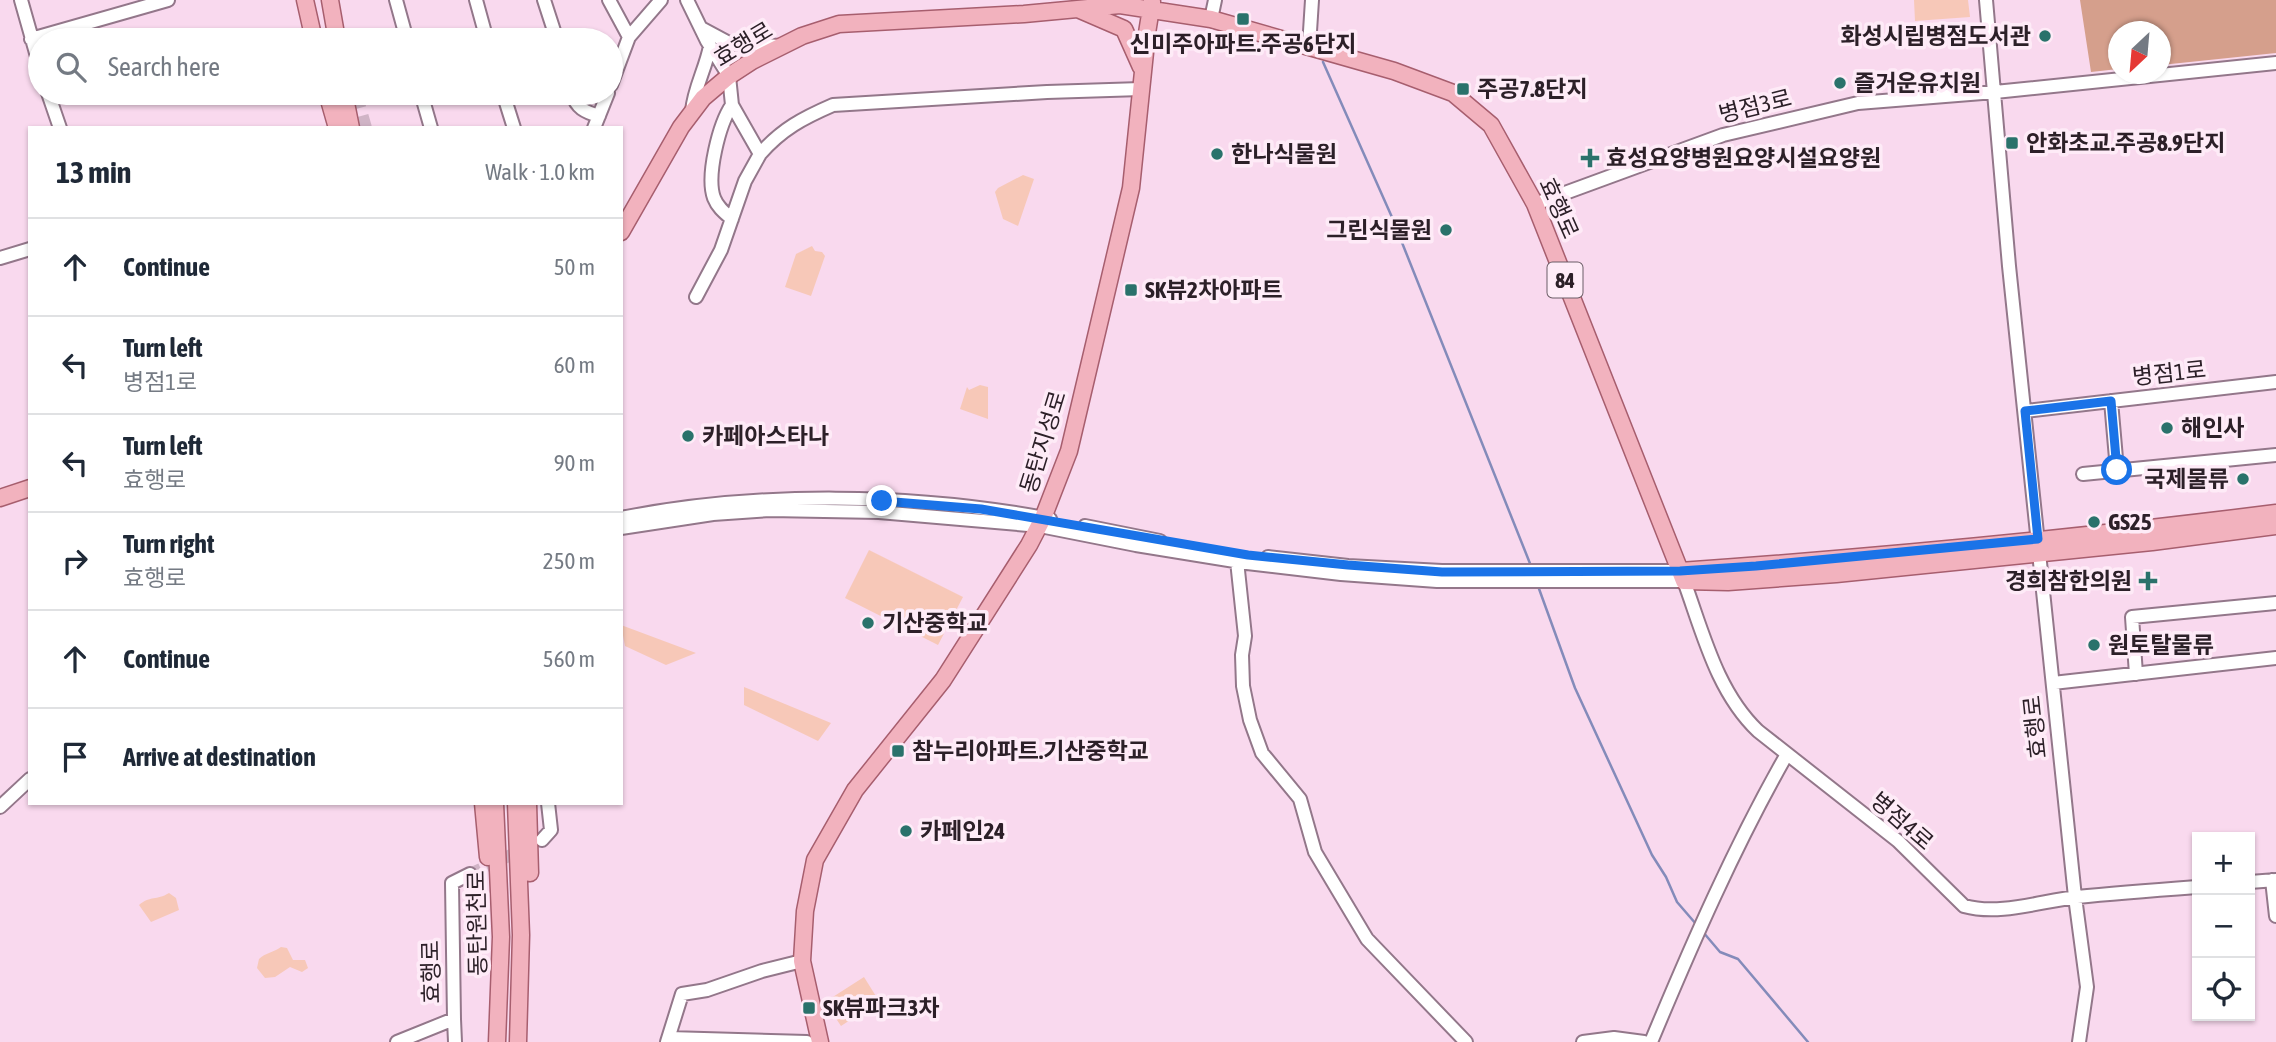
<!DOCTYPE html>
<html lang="en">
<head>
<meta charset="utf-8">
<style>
  :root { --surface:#fff; --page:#f6f6f7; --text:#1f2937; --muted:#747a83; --line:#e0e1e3 }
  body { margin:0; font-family:"Asap Condensed","Noto Sans KR",sans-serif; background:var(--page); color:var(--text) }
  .controls { position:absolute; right:21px; bottom:21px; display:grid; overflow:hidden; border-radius:0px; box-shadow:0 2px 5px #0004 }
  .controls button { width:63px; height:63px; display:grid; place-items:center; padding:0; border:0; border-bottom:2px solid var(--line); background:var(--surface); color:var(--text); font:35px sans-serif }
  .compass { position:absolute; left:2108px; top:21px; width:63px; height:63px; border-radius:50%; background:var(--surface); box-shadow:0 2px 5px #0004; rotate:206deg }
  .stop { position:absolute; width:21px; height:21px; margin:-16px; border:5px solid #1a73e8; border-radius:50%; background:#fff }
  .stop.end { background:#1a73e8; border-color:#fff; box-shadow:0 2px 7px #0008 }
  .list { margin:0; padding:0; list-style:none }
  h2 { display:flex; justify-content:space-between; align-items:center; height:91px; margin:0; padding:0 28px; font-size:30px }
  h2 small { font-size:23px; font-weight:400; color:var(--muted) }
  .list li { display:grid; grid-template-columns:46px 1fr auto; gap:21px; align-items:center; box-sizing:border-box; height:98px; padding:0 28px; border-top:2px solid var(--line) }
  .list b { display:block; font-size:26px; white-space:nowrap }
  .list p { margin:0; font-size:23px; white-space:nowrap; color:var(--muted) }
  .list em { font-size:23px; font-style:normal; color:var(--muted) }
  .icon { flex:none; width:38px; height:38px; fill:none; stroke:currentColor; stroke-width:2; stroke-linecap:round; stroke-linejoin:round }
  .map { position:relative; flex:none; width:2276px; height:1042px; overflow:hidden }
  .search { position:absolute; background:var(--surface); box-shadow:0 2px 5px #0004; left:28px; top:28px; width:595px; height:77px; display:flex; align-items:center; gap:18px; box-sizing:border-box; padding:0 24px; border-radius:38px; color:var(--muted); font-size:26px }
  .panel { position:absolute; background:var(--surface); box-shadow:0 2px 5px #0004; left:28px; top:126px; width:595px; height:679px; border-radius:0px }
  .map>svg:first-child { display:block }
  .green { fill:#f7c8b8 }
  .forest { fill:#d59f8c }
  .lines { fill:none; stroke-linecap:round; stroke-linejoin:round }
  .stream { stroke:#848bba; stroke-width:2.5 }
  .minor-tunnel { stroke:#d0b4c6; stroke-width:12; stroke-dasharray:12 6; stroke-linecap:butt }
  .major-tunnel { stroke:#d0b4c6; stroke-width:16; stroke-dasharray:16 8; stroke-linecap:butt }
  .minor-casing { stroke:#93778a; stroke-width:16 }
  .major-casing { stroke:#a75e6e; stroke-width:19 }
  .minor { stroke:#fff; stroke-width:12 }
  .major { stroke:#f2b2be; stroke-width:16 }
  .route { stroke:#1a73e8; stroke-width:9 }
  .poi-dot { fill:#2a726b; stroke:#feebf7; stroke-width:2.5 }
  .labels { text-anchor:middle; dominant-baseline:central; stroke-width:7; stroke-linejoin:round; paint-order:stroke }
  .shield { fill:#feebf7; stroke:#6b5d66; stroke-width:2 }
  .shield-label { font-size:21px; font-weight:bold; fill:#2c2028 }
  .poi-label { font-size:23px; font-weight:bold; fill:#2c2028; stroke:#feebf7; text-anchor:start }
  .street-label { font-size:23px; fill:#2c2028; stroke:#feebf7 }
</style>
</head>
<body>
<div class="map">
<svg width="2276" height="1042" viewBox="0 0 2276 1042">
  <rect width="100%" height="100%" fill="#f9d9ee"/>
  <!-- green -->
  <path class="green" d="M1914 0H1968L1970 17 1915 21Z
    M1023 175 1034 179 1018 226 1003 219 995 192 998 188Z
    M812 246 815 251 822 252 825 256 811 296 785 287 796 254Z
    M980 385 988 387V419L960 409 967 387 969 390Z
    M869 550 963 597 938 645 845 598Z
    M621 625 696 653 666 665 625 646Z
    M744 687 749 689 831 723 818 741 744 705Z
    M169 893 176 898 179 910 151 922 139 905C151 895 156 901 169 893Z
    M281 947 287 948 293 960H305L308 968 302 972 290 967 275 977 265 978 257 968 259 959C265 953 274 952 281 947Z
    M864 977 879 1001 841 1026 825 1002Z"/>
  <!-- forest -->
  <path class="forest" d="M2080 0H2276V53L2161 65 2160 32H2118V69L2091 72Z"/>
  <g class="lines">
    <!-- stream -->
    <path class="stream" d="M1323 62 1391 215 1531 566
      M1538 586 1575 688 1652 855 1666 877 1677 902 1696 924
      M1703 932 1720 952 1738 959 1808 1042"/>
    <!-- minor-tunnel -->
    <path class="minor-tunnel" d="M470 874 524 849"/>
    <!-- major-tunnel -->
    <path class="major-tunnel" d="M354 93 364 128"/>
    <defs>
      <path id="minor" d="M21 0 40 67
        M396 0 407 40
        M476 0 487 40
        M544 0 557 40
        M609 0 629 37
        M687 0 707 41 729 76 732 105 760 154 745 181 721 250 696 297
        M1986 0 2009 266 2075 897 2087 987 2079 1042
        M1211 19 1215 0
        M701 28 729 43 781 46
        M31 39 168 0
        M1309 47 1312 0
        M611 85 629 37 661 0
        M48 93 60 128
        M421 93 431 128
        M503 93 514 128
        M572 93C576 108 585 112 599 116
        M732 105C719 124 706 176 714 198 718 208 725 213 732 219
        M692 111C694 88 706 68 710 46
        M594 128 608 93
        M760 154C782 129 803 118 833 105L1047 92 1141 89
        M1535 204 1723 135 1858 103 1995 92 2276 63
        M0 258 30 249
        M2111 401 2117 470
        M2025 411 2276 382
        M2083 474 2276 455
        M621 518C757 491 914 493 1050 519
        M1085 526 1160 541
        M621 528 713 514 770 510 879 512 1040 526 1136 545 1247 563 1341 574 1437 581H1684C1703 633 1717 692 1758 731L1898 841 1964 906C2000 916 2041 901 2077 897 2117 893 2157 890 2197 887
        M1268 557 1348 566 1442 571H1680
        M1237 561 1245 636 1242 655 1243 686 1250 720 1262 753 1300 799 1315 852 1367 939 1466 1042
        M2136 674 2132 617 2276 603
        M2053 683 2276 658
        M0 807 30 779
        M542 840 551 830 548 803
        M2272 880 2276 916
        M2250 882 2276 880
        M454 1019 455 1042
        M669 1038 807 1042
        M397 1042 454 1019 452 883 470 874
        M667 1042 682 994 707 990 762 971 802 961
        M1583 1042 1614 1038 1644 1042
        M1651 1042C1691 946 1735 845 1787 754"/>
      <path id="major" d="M305 0 314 40
        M330 0 337 40
        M1080 10 1124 29 1141 67
        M327 93 337 128
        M344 93 351 128
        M621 232 681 127 703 98 729 76 752 61 802 36 839 24 1024 14 1120 5 1211 19 1394 71 1453 93 1491 125 1535 204 1684 581 1728 582 1836 574 2152 542 2276 526
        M0 498 30 488
        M1680 571C1879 557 2078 538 2276 513
        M483 803 488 857
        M495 803 501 937 497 1042
        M516 803 521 935 518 1042
        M528 803 530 873
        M820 1042 802 961 805 911 815 860 855 790 943 680 1029 545 1043 518 1069 451 1131 188 1147 33 1152 2"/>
    </defs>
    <!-- minor casing -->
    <use href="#minor" class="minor-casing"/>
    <!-- major casing -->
    <use href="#major" class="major-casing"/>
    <!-- minor -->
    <use href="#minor" class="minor"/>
    <!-- major -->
    <use href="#major" class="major"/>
  </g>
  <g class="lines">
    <!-- route -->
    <path class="route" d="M882 501 981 509 1248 555 1348 565 1442 572 1680 571 1756 566 2038 539 2025 411 2111 401 2117 470"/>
  </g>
  <!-- markers -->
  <g class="poi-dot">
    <rect x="1236" y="12" width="14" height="14" rx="3.5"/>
    <circle cx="2045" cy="36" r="7"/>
    <circle cx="1840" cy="83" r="7"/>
    <rect x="1456" y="82" width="14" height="14" rx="3.5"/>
    <rect x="2005" y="136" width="14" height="14" rx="3.5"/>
    <circle cx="1217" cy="154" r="7"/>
    <path d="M1586.5 147.5h7v7h7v7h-7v7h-7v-7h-7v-7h7z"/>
    <circle cx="1446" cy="230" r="7"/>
    <rect x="1124" y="283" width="14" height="14" rx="3.5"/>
    <circle cx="2167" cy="428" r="7"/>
    <circle cx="688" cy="436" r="7"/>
    <circle cx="2243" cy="479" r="7"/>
    <circle cx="2094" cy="522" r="7"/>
    <path d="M2144.5 570.5h7v7h7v7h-7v7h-7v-7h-7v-7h7z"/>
    <circle cx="868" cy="623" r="7"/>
    <circle cx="2094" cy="645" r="7"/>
    <rect x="891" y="744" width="14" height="14" rx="3.5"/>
    <circle cx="906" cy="831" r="7"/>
    <rect x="802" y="1001" width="14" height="14" rx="3.5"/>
  </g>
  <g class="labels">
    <!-- shield labels -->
    <rect class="shield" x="1547.5" y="262.5" width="35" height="35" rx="5"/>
    <g class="shield-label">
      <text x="1565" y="280">84</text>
    </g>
    <!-- poi labels -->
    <g class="poi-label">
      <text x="2031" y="36" text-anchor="end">화성시립병점도서관</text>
      <text x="1243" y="44" text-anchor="middle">신미주아파트.주공6단지</text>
      <text x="1854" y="83">즐거운유치원</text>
      <text x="1477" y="89">주공7.8단지</text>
      <text x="2026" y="143">안화초교.주공8.9단지</text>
      <text x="1231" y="154">한나식물원</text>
      <text x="1606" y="158">효성요양병원요양시설요양원</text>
      <text x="1432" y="230" text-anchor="end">그린식물원</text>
      <text x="1145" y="290">SK뷰2차아파트</text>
      <text x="2181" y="428">해인사</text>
      <text x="702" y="436">카페아스타나</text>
      <text x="2229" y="479" text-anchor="end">국제물류</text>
      <text x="2108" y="522">GS25</text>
      <text x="2132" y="581" text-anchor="end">경희참한의원</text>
      <text x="882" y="623">기산중학교</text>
      <text x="2108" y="645">원토탈물류</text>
      <text x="912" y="751">참누리아파트.기산중학교</text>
      <text x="920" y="831">카페인24</text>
      <text x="823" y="1008">SK뷰파크3차</text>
    </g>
    <!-- street labels -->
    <g class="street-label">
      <text transform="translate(743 44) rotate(-31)">효행로</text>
      <text transform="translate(1755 106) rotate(-14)">병점3로</text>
      <text transform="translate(1559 208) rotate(66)">효행로</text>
      <text transform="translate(2169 373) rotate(-6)">병점1로</text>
      <text transform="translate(1043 442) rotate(-73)">동탄지성로</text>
      <text transform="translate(2035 727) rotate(-96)">효행로</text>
      <text transform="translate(1902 821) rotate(41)">병점4로</text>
      <text transform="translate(477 923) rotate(-91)">동탄원천로</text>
      <text transform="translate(431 972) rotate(-91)">효행로</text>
    </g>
  </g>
</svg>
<div class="controls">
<button>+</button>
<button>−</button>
<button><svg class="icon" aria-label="locate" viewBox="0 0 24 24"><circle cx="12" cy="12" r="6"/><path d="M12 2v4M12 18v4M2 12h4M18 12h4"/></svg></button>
</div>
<svg class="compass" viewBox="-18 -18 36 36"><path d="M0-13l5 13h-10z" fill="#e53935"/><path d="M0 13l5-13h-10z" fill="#747a83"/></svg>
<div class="stop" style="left:2117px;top:470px"></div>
<div class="stop end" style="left:882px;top:501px"></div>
<div class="search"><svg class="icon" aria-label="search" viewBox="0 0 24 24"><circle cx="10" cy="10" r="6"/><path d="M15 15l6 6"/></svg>Search here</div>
<section class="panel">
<h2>13 min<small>Walk · 1.0 km</small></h2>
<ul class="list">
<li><svg class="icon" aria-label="ahead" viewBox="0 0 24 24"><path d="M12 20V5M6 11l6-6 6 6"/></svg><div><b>Continue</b></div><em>50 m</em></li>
<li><svg class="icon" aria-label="left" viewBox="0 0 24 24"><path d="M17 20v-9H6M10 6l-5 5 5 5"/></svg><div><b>Turn left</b><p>병점1로</p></div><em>60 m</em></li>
<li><svg class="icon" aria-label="left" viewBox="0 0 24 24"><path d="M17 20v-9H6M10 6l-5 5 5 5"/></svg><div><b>Turn left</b><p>효행로</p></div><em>90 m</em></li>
<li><svg class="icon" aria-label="right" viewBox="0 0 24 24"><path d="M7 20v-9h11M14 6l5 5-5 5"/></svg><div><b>Turn right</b><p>효행로</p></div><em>250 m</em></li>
<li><svg class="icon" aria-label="ahead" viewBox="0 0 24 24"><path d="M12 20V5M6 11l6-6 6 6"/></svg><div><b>Continue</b></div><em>560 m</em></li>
<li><svg class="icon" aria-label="arrive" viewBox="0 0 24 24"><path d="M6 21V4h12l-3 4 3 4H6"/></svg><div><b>Arrive at destination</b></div></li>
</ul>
</section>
</div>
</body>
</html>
